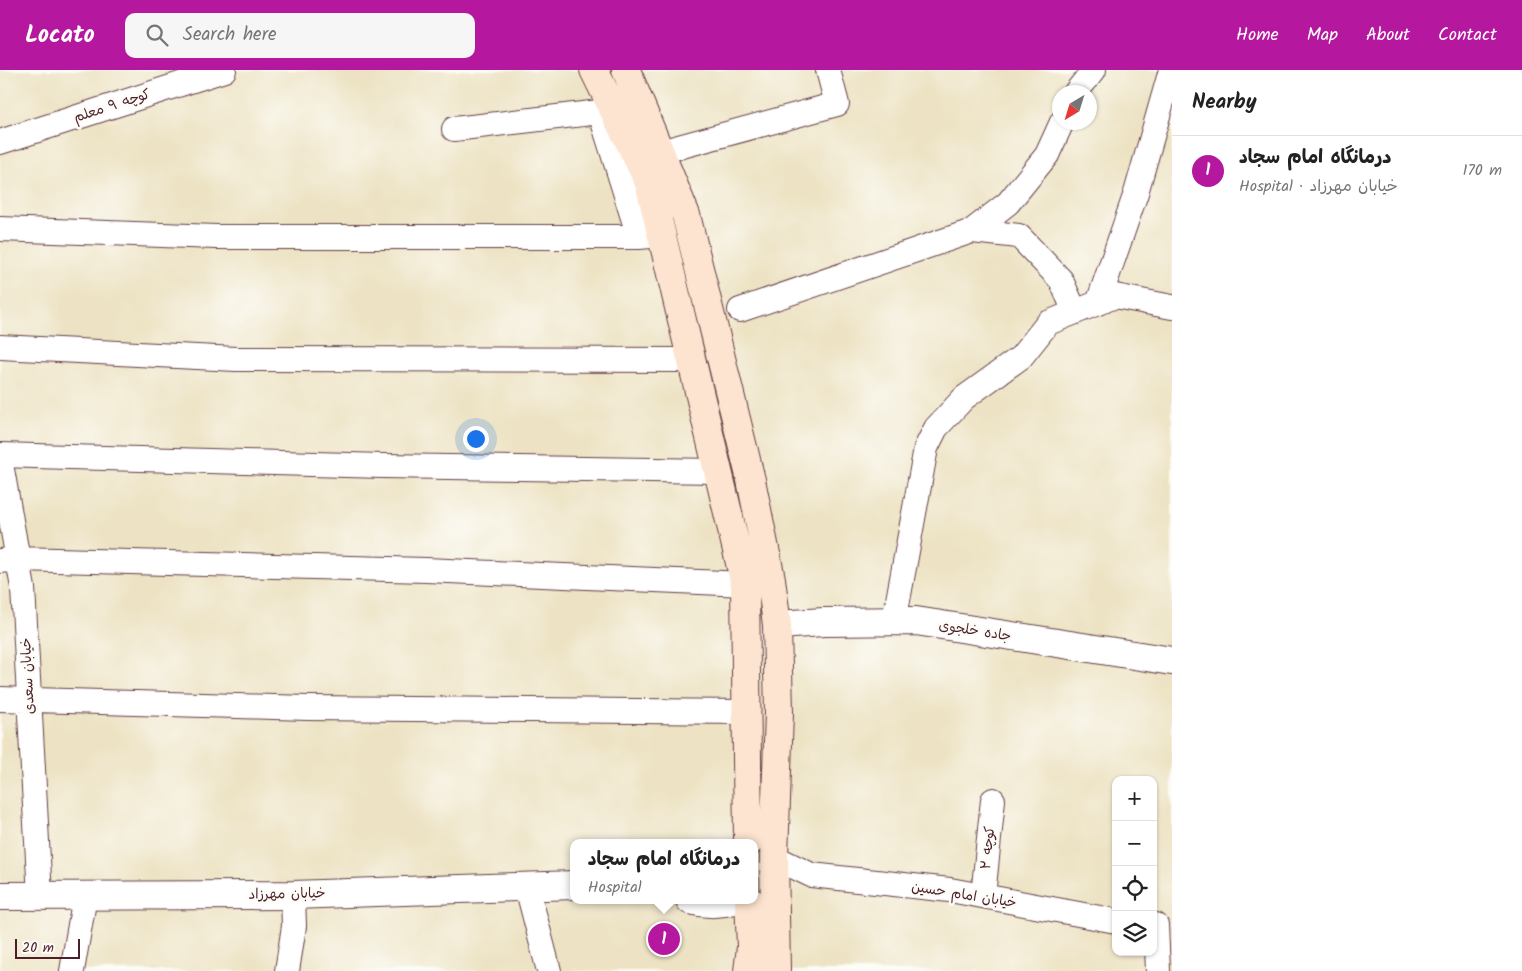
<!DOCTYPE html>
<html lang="en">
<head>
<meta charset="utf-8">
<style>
  :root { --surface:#fff; --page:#f6f6f6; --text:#222; --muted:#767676; --line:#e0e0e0; --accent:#b5179e }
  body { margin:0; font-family:Kalam,"Playpen Sans Arabic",sans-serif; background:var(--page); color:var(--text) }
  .controls { position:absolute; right:15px; bottom:15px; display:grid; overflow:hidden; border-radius:10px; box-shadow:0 1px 4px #0004 }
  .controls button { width:45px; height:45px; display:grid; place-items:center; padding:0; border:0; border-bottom:1px solid var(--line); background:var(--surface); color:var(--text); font:25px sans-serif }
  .compass { position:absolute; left:1052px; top:15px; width:45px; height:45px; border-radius:50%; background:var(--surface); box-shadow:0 1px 4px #0004; rotate:218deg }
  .scale { position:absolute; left:15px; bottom:12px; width:65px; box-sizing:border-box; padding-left:5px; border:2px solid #4a1f2b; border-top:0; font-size:14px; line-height:18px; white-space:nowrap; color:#4a1f2b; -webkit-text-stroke:4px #fdfcf7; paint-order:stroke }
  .you { position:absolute; left:475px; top:368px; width:18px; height:18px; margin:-12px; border:4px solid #fff; border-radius:50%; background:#1a73e8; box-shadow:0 0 0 8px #1a73e833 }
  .badge { display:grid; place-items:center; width:32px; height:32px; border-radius:50%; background:var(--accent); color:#fff; font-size:16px; font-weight:700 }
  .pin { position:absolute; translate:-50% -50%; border:2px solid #fff; box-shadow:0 1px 5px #0006 }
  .popup { position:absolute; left:570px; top:769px; width:188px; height:65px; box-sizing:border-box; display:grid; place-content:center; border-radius:10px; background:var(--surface); filter:drop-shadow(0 1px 4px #0005); font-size:16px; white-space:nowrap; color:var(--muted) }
  .popup b { font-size:19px; color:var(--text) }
  .popup::after { content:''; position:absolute; left:50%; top:100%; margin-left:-10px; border:10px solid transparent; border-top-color:var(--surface) }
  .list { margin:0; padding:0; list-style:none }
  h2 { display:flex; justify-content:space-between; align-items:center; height:65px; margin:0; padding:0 20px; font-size:21px }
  h2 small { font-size:16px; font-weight:400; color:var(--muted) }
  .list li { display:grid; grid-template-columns:32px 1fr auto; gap:15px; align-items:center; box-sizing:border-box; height:70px; padding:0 20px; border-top:1px solid var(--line) }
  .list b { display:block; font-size:19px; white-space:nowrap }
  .list p { margin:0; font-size:16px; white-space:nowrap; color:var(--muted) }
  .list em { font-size:16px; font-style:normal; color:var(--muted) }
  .icon { flex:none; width:28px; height:28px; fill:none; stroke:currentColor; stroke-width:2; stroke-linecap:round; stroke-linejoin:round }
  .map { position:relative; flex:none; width:1172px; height:901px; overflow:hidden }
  header { display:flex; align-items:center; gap:30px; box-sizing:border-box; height:70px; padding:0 25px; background:var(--accent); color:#fff }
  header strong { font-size:24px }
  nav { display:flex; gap:28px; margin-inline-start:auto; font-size:18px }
  .search { width:350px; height:45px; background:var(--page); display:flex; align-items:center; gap:12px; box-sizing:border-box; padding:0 18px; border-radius:10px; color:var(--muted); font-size:19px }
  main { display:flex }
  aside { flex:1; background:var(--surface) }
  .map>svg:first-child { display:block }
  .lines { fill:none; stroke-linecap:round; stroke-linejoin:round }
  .minor-casing { stroke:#623c42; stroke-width:26 }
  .tertiary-casing { stroke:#623c42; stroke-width:30 }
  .secondary-casing { stroke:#623c42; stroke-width:30 }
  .minor { stroke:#fff; stroke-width:24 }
  .tertiary { stroke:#fff; stroke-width:28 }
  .secondary { stroke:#fde4d0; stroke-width:28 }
  .labels { text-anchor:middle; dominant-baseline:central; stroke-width:5; stroke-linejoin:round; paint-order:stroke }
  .street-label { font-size:14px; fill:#4a1f2b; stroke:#fdfcf7 }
</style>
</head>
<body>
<header>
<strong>Locato</strong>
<div class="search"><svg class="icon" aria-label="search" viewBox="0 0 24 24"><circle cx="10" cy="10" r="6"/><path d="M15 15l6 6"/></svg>Search here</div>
<nav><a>Home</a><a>Map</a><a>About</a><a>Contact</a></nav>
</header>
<main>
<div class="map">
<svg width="1172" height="901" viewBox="0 0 1172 901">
  <rect width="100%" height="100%" fill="#fdfcf7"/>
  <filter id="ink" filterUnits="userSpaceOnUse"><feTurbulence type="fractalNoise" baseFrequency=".02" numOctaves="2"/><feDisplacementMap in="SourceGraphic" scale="10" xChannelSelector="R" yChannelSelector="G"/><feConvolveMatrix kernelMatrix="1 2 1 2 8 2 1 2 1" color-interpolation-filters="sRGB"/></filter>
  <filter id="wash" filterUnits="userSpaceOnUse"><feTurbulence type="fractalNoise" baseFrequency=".0096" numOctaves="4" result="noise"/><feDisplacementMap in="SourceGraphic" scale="20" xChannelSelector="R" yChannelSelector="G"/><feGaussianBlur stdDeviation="1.12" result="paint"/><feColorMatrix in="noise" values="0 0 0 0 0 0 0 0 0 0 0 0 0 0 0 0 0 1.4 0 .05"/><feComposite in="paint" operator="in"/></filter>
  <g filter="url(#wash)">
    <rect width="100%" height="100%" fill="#ede3c4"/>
  </g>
  <g filter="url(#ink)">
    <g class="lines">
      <defs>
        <path id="minor" d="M1076 22 1094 0
          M454 59 600 42 639 167
          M0 72 224 0
          M660 82 837 34 828 0
          M0 159 216 167H639L661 165
          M972 161 1008 133 1047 85 1062 52
          M1098 233 1136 123 1171 0
          M740 240 972 161 1019 166 1061 210 1075 242
          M0 277 236 289 691 290
          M0 385 383 396 718 401
          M0 388 23 518 40 826
          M0 491 18 489 426 500 745 514
          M894 552 926 378 936 358 964 328 1021 287 1048 253 1115 226 1172 237
          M0 629 308 638 746 642
          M774 787 811 805 950 820 1116 851
          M527 817 549 901
          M983 826 993 730
          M1156 855 1158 901
          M72 901 85 826
          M287 901 294 856 293 825"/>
        <path id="tertiary" d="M777 555 824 552 916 551 1172 591
          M0 826 293 825 574 815
          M690 830C704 834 720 834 734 830"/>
        <path id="secondary" d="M594 0 649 112 745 514 748 773
          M626 0 686 145 751 410 771 509 777 555 779 643 774 787 776 901
          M748 901 751 877 749 830"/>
      </defs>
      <!-- minor casing -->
      <use href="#minor" class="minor-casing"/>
      <!-- tertiary casing -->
      <use href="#tertiary" class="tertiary-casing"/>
      <!-- secondary casing -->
      <use href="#secondary" class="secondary-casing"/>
      <!-- minor -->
      <use href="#minor" class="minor"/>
      <!-- tertiary -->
      <use href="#tertiary" class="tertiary"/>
      <!-- secondary -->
      <use href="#secondary" class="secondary"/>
    </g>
  </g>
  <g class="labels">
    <!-- street labels -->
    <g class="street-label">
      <text transform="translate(112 36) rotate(-18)">کوچه ۹ معلم</text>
      <text transform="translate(975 561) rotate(9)">جاده خلجوی</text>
      <text transform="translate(28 606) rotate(-93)">خیابان سعدی</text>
      <text transform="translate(988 778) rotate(-84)">کوچه ۲</text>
      <text transform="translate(287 824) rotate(-1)">خیابان مهرزاد</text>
      <text transform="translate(964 825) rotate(9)">خیابان امام حسین</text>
    </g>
  </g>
</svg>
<div class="controls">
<button>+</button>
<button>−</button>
<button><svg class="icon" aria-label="locate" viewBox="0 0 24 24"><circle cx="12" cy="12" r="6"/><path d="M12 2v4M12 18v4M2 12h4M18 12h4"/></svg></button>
<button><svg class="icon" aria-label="layers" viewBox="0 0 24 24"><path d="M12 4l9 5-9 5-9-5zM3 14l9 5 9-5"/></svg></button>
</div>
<svg class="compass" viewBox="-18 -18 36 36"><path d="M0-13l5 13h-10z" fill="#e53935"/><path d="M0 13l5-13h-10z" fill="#767676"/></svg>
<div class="scale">20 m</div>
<div class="you"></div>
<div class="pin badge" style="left:664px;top:869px">1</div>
<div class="popup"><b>درمانگاه امام سجاد</b>Hospital</div>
</div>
<aside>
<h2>Nearby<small></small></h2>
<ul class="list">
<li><span class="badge">1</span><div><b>درمانگاه امام سجاد</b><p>Hospital · خیابان مهرزاد</p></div><em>170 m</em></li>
</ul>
</aside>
</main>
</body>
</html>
